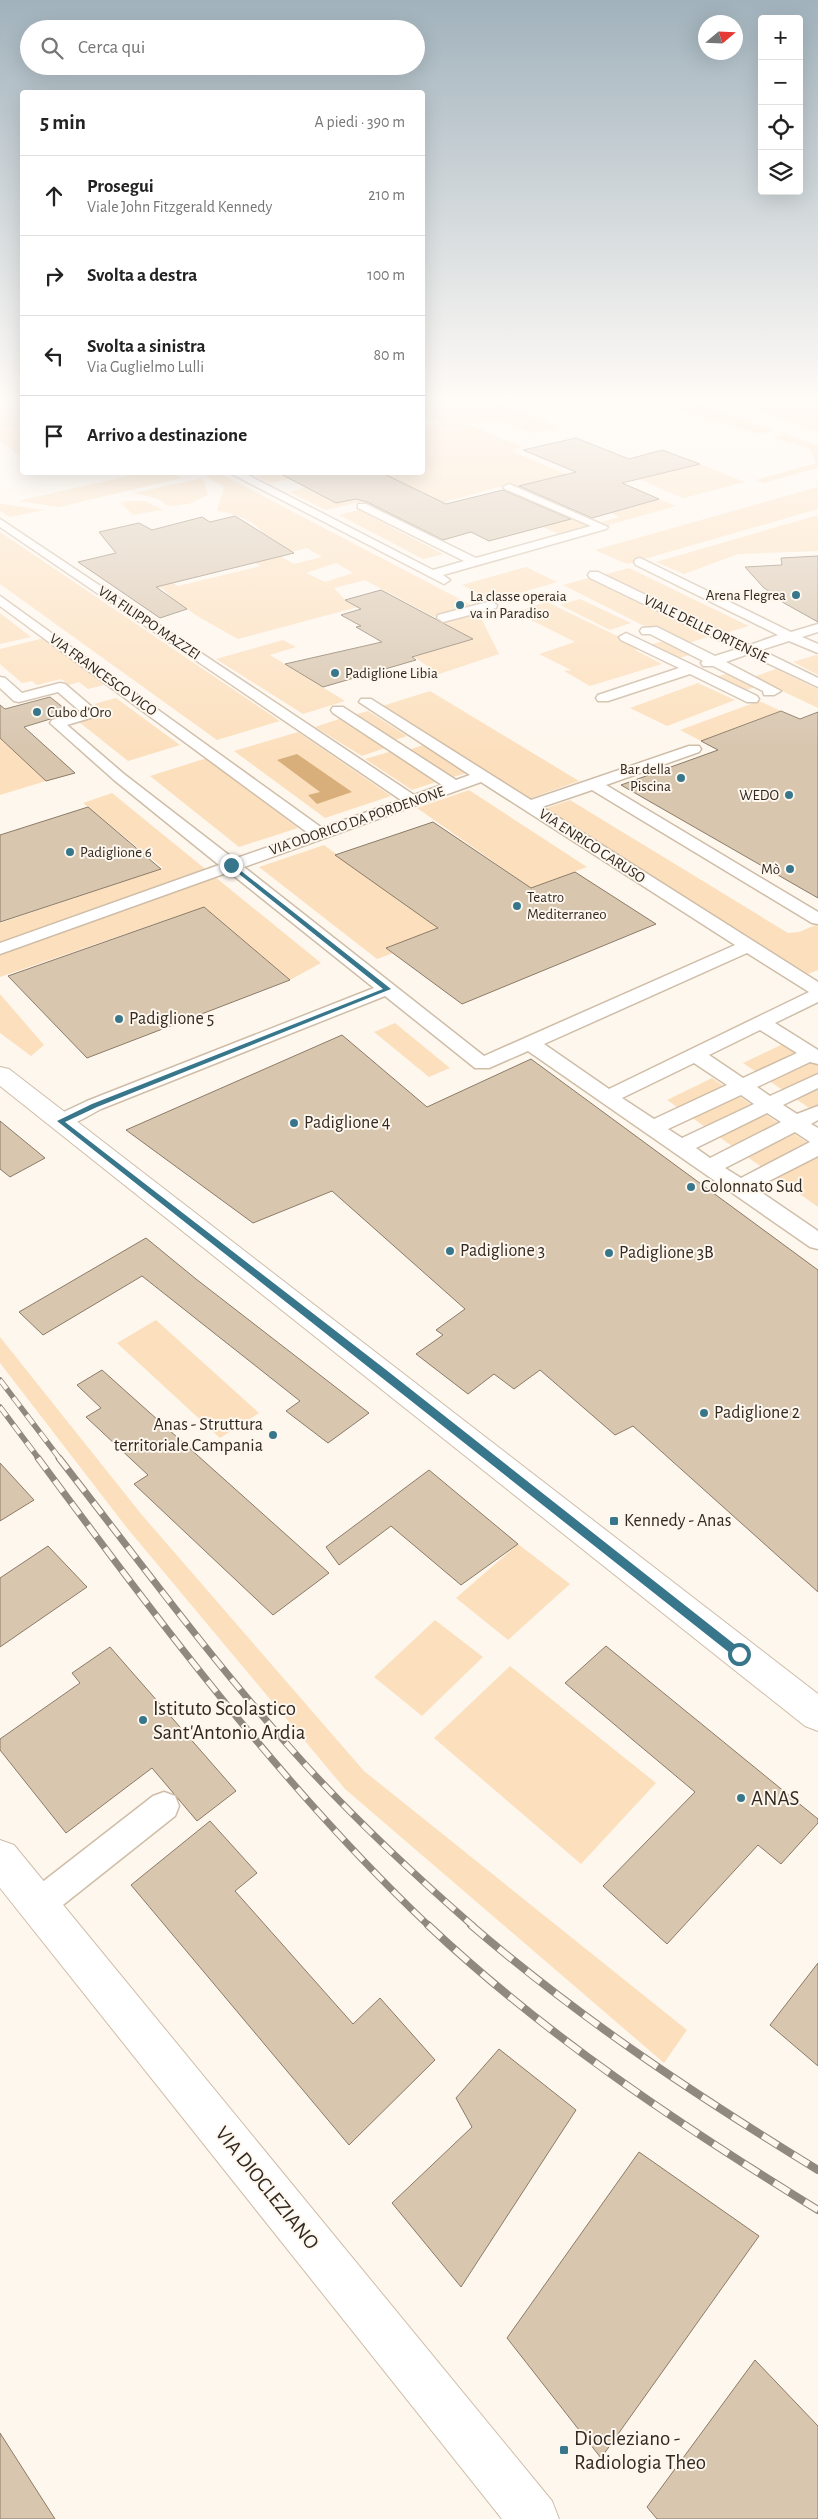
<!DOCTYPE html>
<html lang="it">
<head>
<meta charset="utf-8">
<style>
  :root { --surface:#fff; --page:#f2f2f2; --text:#222; --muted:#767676; --line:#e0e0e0 }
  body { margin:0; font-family:"Alegreya Sans",sans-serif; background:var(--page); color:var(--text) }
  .controls { position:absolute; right:15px; top:15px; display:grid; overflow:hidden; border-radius:5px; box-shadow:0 5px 20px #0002 }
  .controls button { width:45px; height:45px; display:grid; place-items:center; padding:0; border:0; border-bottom:1px solid var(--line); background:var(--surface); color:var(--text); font:25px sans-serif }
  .compass { position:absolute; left:698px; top:15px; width:45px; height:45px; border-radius:50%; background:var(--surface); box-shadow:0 5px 20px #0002; rotate:71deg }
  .stop { position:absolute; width:15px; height:15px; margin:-11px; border:4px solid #38778b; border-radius:50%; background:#fff }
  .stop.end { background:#38778b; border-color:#fff; box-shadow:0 1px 5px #0008 }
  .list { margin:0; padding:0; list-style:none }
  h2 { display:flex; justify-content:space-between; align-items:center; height:65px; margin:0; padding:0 20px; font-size:21px }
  h2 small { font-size:16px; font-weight:400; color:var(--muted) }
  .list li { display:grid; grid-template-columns:32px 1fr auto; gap:15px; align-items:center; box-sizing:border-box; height:80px; padding:0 20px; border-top:1px solid var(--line) }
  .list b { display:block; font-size:19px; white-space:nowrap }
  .list p { margin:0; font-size:16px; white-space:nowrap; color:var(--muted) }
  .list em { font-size:16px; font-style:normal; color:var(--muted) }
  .icon { flex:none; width:28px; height:28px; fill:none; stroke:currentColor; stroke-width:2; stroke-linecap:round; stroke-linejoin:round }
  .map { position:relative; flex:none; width:818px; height:2519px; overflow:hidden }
  .search { position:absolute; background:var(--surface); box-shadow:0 5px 20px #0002; left:20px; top:20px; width:405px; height:55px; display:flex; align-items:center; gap:12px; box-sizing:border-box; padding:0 18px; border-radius:28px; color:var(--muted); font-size:19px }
  .panel { position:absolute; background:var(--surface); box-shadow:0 5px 20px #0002; left:20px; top:90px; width:405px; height:385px; border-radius:5px }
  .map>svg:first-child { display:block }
  .green { fill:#fce0be; fill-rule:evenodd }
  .water { fill:#d8ae7a }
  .building { fill:#d8c6af; stroke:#8c7b66 }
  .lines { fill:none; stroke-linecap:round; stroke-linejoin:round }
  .pedestrian-casing { stroke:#cfbda7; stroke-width:3 }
  .tertiary-casing { stroke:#cfbda7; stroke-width:2 }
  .primary-casing { stroke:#cfbda7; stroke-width:2 }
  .pedestrian { fill:#fff; fill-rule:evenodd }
  .tertiary { fill:#fff; fill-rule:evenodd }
  .primary { fill:#fff; fill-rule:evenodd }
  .rail-far2-casing { stroke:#908980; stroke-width:5.5 }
  .rail-far1-casing { stroke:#908980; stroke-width:7 }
  .rail-casing { stroke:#908980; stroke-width:8 }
  .rail-far2 { stroke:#fef7ee; stroke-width:4; stroke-dasharray:11; stroke-linecap:butt }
  .rail-far1 { stroke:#fef7ee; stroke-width:5; stroke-dasharray:14; stroke-linecap:butt }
  .rail { stroke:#fef7ee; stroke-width:6; stroke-dasharray:18; stroke-linecap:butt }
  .route { fill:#38778b }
  .poi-dot { fill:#38778b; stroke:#fef7ee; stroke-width:2 }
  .labels { text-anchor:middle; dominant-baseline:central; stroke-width:4; stroke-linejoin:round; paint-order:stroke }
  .far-poi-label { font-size:15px; fill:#322a22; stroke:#fef7ee; text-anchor:start }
  .far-street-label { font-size:15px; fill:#322a22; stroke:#fef7ee }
  .poi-label { font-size:18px; fill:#322a22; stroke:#fef7ee; text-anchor:start }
  .near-poi-label { font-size:21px; fill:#322a22; stroke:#fef7ee; text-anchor:start }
  .near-street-label { font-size:21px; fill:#322a22; stroke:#fef7ee }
</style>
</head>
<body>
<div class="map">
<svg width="818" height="2519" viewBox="0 0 818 2519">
  <rect width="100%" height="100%" fill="#fef7ee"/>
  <!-- green -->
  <path class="green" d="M0 398H22V457L0 441Z
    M423 398H470L477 401 489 398 558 427 532 433 497 418 469 425 522 447 511 451 580 480 524 488 502 486 402 514 368 500 326 510 290 492 305 488 336 503 408 487 380 473 422 472 423 427 441 423 423 415Z
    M635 398H684L776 431 760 434Z
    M721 398H818V432Z
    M785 434 818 446V468L763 483 756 480 816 463 810 449 774 438Z
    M700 464 745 482 683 498 639 479Z
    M146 472 171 473 181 478 59 507 18 501Z
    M219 473 473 606 434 617 365 580 334 588 345 600 358 607 238 639C212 624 182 610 162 588L145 592 136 562 178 586 261 566 220 542 262 532C255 521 230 512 217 511L224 487 206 476ZM307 548 322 557 294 564 278 555ZM336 563 353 573 325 582 306 573Z
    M250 473H276L288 479 270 483Z
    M203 478 208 495 189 504 168 506 158 499 134 493Z
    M818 487V509L627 564 595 550Z
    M659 499 676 506 608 525 601 522 620 517 611 513Z
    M128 501H145L163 510 133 515 121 503Z
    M0 504H3L44 510 10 517 0 511Z
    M359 510 443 554 423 559 339 515Z
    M558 512 594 527 564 536 521 518Z
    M818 515V551L738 554 684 574 656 562Z
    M0 532 280 721 217 740 0 584Z
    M526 567 557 582 493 601 462 585Z
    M629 568 749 626 722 634 603 575Z
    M588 578 708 637 682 645 696 653 676 659 650 645 670 639 563 585Z
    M580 599 631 623 610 630 560 605Z
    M547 602 642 648 635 650 662 664 590 686 564 671 571 670 539 654 575 642 515 612Z
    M478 612 499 654 439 674 414 657 473 639 442 622Z
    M0 613 31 637 0 644Z
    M44 638 104 685 88 689 79 682 69 685 61 679 37 685 32 681 22 683 0 664V649Z
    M283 640 296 647 270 655 345 701 303 714 216 659Z
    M816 655 818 656V675L793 662Z
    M776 669 818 689V708L753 677Z
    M732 672 760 685 741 692 713 678Z
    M698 683 735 700 667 726 630 708Z
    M430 691 579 781 523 801 376 708Z
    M116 698 180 745 128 761 79 722 106 714 94 704Z
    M759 701 781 711 701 741 680 730Z
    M368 711 407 736 389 742 350 716Z
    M342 718 388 747 362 756 315 727Z
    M298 732 391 796 325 818 234 751Z
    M0 738 46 781 0 795Z
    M423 745 467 773 450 778 406 751Z
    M392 751 439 781 412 790 365 759Z
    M207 758 298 828 239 847 150 776Z
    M469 790 587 867 531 888 417 808Z
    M112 793 321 963 290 980 204 907 0 977V923L163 868 83 803Z
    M570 800 788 933 799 932 818 924V970L808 974 544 809Z
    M324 845 438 928 387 948 393 953 377 959 259 867Z
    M0 994 44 1045 31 1056 0 1033Z
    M395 1023 450 1068 429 1077 374 1032Z
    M787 1042 818 1062V1114L743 1063Z
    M712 1078 818 1150V1207L667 1100Z
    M156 1320 259 1413 220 1438 117 1343Z
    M0 1337 142 1515 364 1771 687 2030 664 2063 345 1789 127 1528 0 1363Z
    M518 1544 570 1584 508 1640 456 1598Z
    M435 1620 483 1657 422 1716 374 1677Z
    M510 1666 656 1783 581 1864 434 1738Z"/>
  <!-- water -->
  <path class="water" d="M297 754 352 792 317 804 308 795 320 792 277 760Z"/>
  <!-- building -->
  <path class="building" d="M576 438 629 459 662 450 700 464 622 483 659 499 592 518 519 486 576 472 523 450Z
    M277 472H380L446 504 503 490 571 519 489 541 471 532 443 540 367 502 356 499 336 503Z
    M235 516 294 553 156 587 187 609 160 618 78 562 116 553 99 532 139 523 152 530 202 517 210 522Z
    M818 556V622L784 603 763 587 745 567 782 565 781 558Z
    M381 590 473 639 412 657 416 660 323 687 285 664 382 642 356 627 361 626 341 615 361 609 345 600Z
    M50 697 70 713 24 727 75 773 46 781 0 738V705L5 709Z
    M781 711 800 719 818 712V898L621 785 718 750 701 741Z
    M88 807 161 869 0 922V835Z
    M433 822 531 888 575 872 656 924 462 1004 386 948 438 928 335 855Z
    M204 907 290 980 87 1058 8 976Z
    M342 1035 427 1107 531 1059 818 1270V1592L633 1426 615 1435 540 1370 514 1389 494 1374 468 1394 416 1354 443 1335 436 1330 465 1309 332 1191 253 1223 126 1130Z
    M0 1121 45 1158 10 1177 0 1169Z
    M146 1238 196 1279 369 1413 328 1443 286 1411 300 1401 142 1276 43 1335 19 1312Z
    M102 1370 329 1573 273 1615 134 1484 148 1475 86 1417 101 1408 77 1385Z
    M0 1463 34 1500 0 1521Z
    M429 1470 518 1544 461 1585 391 1526 339 1565 326 1547Z
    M48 1546 87 1587 0 1647V1578Z
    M606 1646 818 1819V1823L781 1864 758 1845 667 1944 603 1886 695 1792 565 1683Z
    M110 1647 236 1791 197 1821 152 1768 66 1833 0 1750V1739L80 1683 72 1673Z
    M210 1821 257 1873 235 1891 353 2024 380 1998 435 2060 349 2145 131 1885Z
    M818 1963V2066L770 2025Z
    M499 2049 576 2110 461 2287 392 2203 472 2127 456 2098Z
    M639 2152 759 2236 601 2458 507 2338Z
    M755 2360 818 2426V2519H657L647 2507Z
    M0 2433 55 2519H0Z"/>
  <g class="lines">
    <defs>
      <path id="pedestrian" d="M228 472H242L433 570 464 561 358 508V504H366L476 558 591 526 505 489 503 487 509 484 608 527 606 529 443 575 450 580 444 584Z
        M0 519 414 795 442 785 333 713 331 710 333 707H343L456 780 470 775 359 702 361 699H371L531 800 689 746H699L701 749 699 752 606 785 818 912V924L812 923 592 790 542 807 818 982V1002L775 1023 818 1050V1064L810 1062 757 1087 770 1096 818 1074V1088L783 1105 797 1114 818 1106V1120L811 1124 818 1128V1156L755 1188 818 1231V1249L810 1247 528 1051 489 1068H475L385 996 101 1109C87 1116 69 1130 53 1125L50 1121 53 1117 87 1101 374 988 229 872 0 954V943L219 865 114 780 50 723 52 720 81 712 58 692 19 702 14 701 0 688V677L5 678 22 693 60 683 65 684 99 713 97 716 67 725 124 774 234 859 308 833 0 606V596L322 828 401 800 0 527ZM481 782 735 945 484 1056 244 867ZM747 953 809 992 609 1089 544 1044ZM760 1030 797 1053 743 1078 709 1055ZM694 1063 727 1085 654 1119 622 1098ZM741 1095 754 1104 682 1138 668 1129ZM767 1113 781 1122 710 1158 696 1148ZM795 1132 810 1142 741 1178 725 1168Z
        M640 558 791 632 818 624V632L802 637 818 644V653L789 641 761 650 818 678V687L748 654 726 662 781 691 774 695H764L763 691 713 666H703L701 663 703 661 650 634H642L640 631 642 628 657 627 715 656 737 649 590 578 588 575 590 572H598L750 645 778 635 636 565 634 562 636 559Z
        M491 601 497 605 496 608 443 622 437 618 438 615Z
        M626 633 757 696 759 699 757 702H747L690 674 608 701H598L596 698 598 695 679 668 621 640 619 637Z
        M164 1792 175 1796 179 1806 175 1816 49 1916 38 1921 27 1916 22 1905 27 1894 153 1796Z"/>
      <path id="tertiary" d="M0 1840 14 1845 552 2501 559 2519H502L0 1888Z"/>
      <path id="primary" d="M0 1067 9 1069 818 1694V1731L805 1726 0 1086Z"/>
    </defs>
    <!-- pedestrian casing -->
    <use href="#pedestrian" class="pedestrian-casing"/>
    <!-- tertiary casing -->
    <use href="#tertiary" class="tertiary-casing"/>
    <!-- primary casing -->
    <use href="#primary" class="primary-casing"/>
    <!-- pedestrian -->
    <use href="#pedestrian" class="pedestrian"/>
    <!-- tertiary -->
    <use href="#tertiary" class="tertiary"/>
    <!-- primary -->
    <use href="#primary" class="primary"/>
    <defs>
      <path id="rail-far2" d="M0 1380 60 1459
        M0 1407 39 1459"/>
      <path id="rail-far1" d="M38 1458C159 1621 281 1786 429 1926
        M59 1458C136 1557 210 1658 293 1751 349 1814 410 1871 473 1926"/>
      <path id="rail" d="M428 1925C546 2036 680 2125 818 2210
        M471 1925C579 2018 697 2096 818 2170"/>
    </defs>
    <!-- rail-far2 casing -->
    <use href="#rail-far2" class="rail-far2-casing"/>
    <!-- rail-far1 casing -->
    <use href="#rail-far1" class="rail-far1-casing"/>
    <!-- rail casing -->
    <use href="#rail" class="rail-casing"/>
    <!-- rail-far2 -->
    <use href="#rail-far2" class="rail-far2"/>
    <!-- rail-far1 -->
    <use href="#rail-far1" class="rail-far1"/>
    <!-- rail -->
    <use href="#rail" class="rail"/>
  </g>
  <!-- sky -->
  <linearGradient id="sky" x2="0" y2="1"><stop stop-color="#a1b2bc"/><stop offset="0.53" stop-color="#fffbf7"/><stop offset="1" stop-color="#fffbf7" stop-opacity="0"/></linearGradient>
  <rect width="818" height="751" fill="url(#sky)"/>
  <!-- route -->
  <path class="route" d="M231 863 391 989 97 1107 65 1122 385 1369 743 1651V1657H735L57 1121 92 1104 383 989 229 866Z"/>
  <!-- markers -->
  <g class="poi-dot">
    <circle cx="796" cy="595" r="5"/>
    <circle cx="460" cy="605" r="5"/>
    <circle cx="335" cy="673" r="5"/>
    <circle cx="37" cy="712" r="5"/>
    <circle cx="681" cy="778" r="5"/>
    <circle cx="789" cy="795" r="5"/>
    <circle cx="70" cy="852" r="5"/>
    <circle cx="790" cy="869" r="5"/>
    <circle cx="517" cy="906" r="5"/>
    <circle cx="119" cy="1019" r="5"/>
    <circle cx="294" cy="1123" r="5"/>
    <circle cx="691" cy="1187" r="5"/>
    <circle cx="450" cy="1251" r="5"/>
    <circle cx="609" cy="1253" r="5"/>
    <circle cx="704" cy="1413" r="5"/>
    <circle cx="273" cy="1435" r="5"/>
    <rect x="609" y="1516" width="10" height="10" rx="2.5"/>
    <circle cx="143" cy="1720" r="5"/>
    <circle cx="741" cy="1798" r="5"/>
    <rect x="559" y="2445" width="10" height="10" rx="2.5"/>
  </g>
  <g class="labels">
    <!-- far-poi labels -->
    <g class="far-poi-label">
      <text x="786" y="595" text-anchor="end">Arena Flegrea</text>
      <text x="470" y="596">La classe operaia<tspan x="470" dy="17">va in Paradiso</tspan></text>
      <text x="345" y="673">Padiglione Libia</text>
      <text x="47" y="712">Cubo d'Oro</text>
      <text x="671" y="769" text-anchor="end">Bar della<tspan x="671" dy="17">Piscina</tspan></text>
      <text x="779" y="795" text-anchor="end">WEDO</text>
      <text x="80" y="852">Padiglione 6</text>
      <text x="780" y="869" text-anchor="end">Mò</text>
      <text x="527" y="897">Teatro<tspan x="527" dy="17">Mediterraneo</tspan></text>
    </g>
    <!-- far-street labels -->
    <g class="far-street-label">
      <text transform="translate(149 623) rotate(34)">VIA FILIPPO MAZZEI</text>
      <text transform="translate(706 629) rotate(26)">VIALE DELLE ORTENSIE</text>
      <text transform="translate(103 675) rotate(36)">VIA FRANCESCO VICO</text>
      <text transform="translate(357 821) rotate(-19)">VIA ODORICO DA PORDENONE</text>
      <text transform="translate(592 846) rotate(33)">VIA ENRICO CARUSO</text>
    </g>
    <!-- poi labels -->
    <g class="poi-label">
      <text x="129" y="1019">Padiglione 5</text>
      <text x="304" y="1123">Padiglione 4</text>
      <text x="701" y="1187">Colonnato Sud</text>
      <text x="460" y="1251">Padiglione 3</text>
      <text x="619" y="1253">Padiglione 3B</text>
      <text x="714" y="1413">Padiglione 2</text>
      <text x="263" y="1425" text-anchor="end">Anas - Struttura<tspan x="263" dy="21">territoriale Campania</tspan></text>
      <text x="624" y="1521">Kennedy - Anas</text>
    </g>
    <!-- near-poi labels -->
    <g class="near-poi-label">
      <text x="153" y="1708">Istituto Scolastico<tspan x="153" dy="24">Sant'Antonio Ardia</tspan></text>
      <text x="751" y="1798">ANAS</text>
      <text x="574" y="2438">Diocleziano -<tspan x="574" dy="24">Radiologia Theo</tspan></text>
    </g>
    <!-- near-street labels -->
    <g class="near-street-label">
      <text transform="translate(267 2188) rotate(51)">VIA DIOCLEZIANO</text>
    </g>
  </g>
</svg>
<div class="controls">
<button>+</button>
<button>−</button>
<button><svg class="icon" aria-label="locate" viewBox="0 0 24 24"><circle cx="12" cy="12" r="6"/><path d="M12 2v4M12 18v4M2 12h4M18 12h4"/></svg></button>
<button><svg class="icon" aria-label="layers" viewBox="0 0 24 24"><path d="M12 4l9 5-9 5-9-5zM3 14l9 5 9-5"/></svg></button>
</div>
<svg class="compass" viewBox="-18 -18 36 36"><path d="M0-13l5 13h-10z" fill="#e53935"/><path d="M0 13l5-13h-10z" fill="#767676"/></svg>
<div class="stop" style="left:739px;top:1654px"></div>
<div class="stop end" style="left:231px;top:865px"></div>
<div class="search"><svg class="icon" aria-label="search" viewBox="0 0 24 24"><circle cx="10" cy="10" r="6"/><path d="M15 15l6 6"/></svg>Cerca qui</div>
<section class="panel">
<h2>5 min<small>A piedi · 390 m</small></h2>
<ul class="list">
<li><svg class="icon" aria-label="ahead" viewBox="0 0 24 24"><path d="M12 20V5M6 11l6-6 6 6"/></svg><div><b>Prosegui</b><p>Viale John Fitzgerald Kennedy</p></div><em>210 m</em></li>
<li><svg class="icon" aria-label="right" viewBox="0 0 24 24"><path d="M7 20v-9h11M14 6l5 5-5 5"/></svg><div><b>Svolta a destra</b></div><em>100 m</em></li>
<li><svg class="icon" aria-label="left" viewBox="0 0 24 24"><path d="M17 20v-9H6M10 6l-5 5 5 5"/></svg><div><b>Svolta a sinistra</b><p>Via Guglielmo Lulli</p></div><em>80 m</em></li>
<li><svg class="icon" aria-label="arrive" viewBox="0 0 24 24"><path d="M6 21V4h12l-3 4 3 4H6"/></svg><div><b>Arrivo a destinazione</b></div></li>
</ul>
</section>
</div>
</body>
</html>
